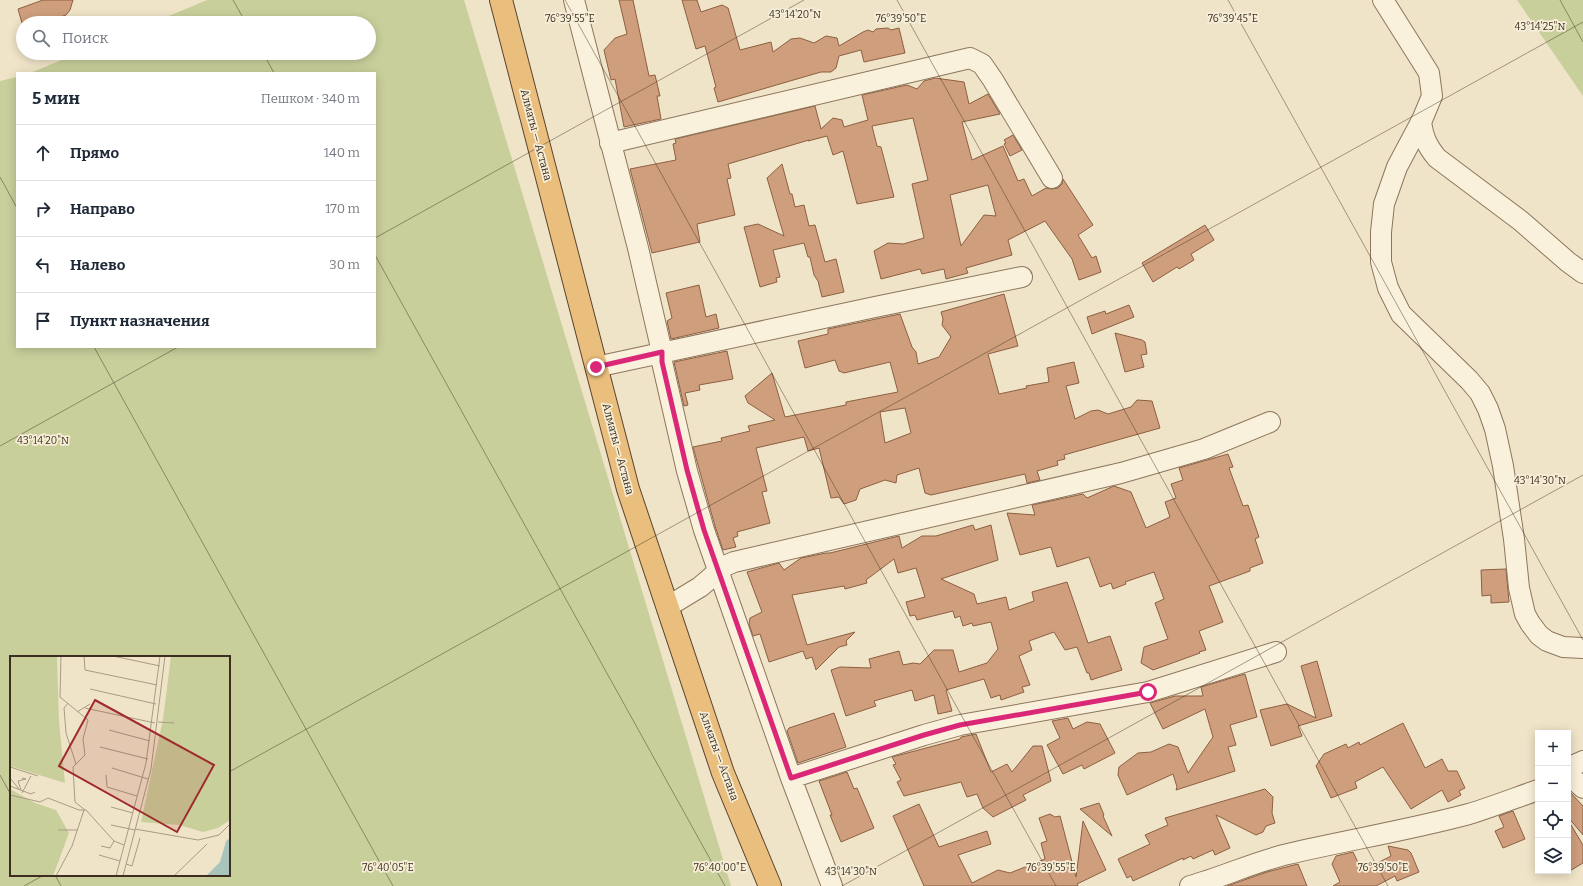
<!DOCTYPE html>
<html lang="ru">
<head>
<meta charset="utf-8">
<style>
  :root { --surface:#fff; --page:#f6f6f7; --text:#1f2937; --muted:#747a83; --line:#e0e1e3 }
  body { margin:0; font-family:Bitter,serif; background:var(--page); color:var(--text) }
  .controls { position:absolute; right:12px; bottom:12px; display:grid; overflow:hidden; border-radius:0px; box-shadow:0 2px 10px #0003 }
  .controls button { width:36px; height:36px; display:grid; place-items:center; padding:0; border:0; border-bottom:1px solid var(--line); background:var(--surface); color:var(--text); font:20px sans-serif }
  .stop { position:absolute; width:12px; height:12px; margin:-9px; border:3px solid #db2777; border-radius:50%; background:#fff }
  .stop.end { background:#db2777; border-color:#fff; box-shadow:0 1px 4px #0008 }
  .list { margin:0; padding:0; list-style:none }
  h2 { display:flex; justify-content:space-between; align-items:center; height:52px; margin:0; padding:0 16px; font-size:17px }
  h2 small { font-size:13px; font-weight:400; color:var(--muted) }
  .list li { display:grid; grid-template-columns:26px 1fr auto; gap:12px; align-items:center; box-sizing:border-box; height:56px; padding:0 16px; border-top:1px solid var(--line) }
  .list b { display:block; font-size:15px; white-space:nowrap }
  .list em { font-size:13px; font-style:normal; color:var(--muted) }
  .icon { flex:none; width:22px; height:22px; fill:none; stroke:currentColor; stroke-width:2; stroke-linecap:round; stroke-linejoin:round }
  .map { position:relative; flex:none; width:1583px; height:886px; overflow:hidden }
  .search { position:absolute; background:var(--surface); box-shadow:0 2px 10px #0003; left:16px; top:16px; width:360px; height:44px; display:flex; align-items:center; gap:10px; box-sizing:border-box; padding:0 14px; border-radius:22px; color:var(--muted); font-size:15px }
  .panel { position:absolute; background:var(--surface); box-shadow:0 2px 10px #0003; left:16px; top:72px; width:360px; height:276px; border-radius:0px }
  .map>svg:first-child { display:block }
  .green { fill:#c9cf9b; fill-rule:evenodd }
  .building { fill:#cf9f7d; stroke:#8d5f41; fill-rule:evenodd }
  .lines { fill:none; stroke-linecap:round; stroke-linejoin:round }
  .minor-casing { stroke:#8d765c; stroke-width:22 }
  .trunk-casing { stroke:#5b4430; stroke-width:24 }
  .minor { stroke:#faf1dc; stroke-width:20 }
  .trunk { stroke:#eabe7c; stroke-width:22 }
  .route { stroke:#db2777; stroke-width:5 }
  .ticks { fill:none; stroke:#3d2e20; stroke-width:1; stroke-opacity:0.45 }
  .labels { text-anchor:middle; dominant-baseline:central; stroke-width:3.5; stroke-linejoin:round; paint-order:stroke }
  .street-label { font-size:11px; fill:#3d2e20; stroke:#f7eed8 }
  .inset-road { fill:none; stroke:#a89b85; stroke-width:1 }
  .view { fill:#9e2a2b; fill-opacity:0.15; stroke:#9e2a2b; stroke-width:2 }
  .inset-edge { fill:none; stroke:#3d2e20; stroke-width:2 }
  .ticks-label { font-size:10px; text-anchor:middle; fill:#3d2e20; stroke:#f7eed8; stroke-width:3.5; stroke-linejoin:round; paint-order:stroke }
</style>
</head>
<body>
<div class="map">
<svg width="1583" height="886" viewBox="0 0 1583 886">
  <rect width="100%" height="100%" fill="#f0e4c8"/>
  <!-- green -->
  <path class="green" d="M207 0H464L731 886H0V81L17 77V347H375V73H30L79 53H369V23H152ZM11 657H229V875H11Z
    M1517 0H1583V96Z"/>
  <!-- building -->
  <path class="building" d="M43 0H73L70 10 66 15 44 23H22L18 9Z
    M619 0H633L649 76 655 75 660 96H657L661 119 624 127 615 79 611 80 604 50 615 38 627 34Z
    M682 0H697L701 12 722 5 728 8 740 50 771 42 773 52 791 39 800 38 814 43 826 36 837 38 839 46 863 32 868 30 873 32 876 29 888 28 891 30 899 28 905 53 864 62 861 50 839 56 836 68 831 72H821L718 102 714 88 716 87 705 46 696 49Z
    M935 78 964 82 969 104 988 94 1000 114 962 122 972 160 1003 146 1018 181 1024 179 1032 196 1046 188 1052 189 1058 188 1062 184 1063 179 1093 225 1078 235 1092 258 1096 256 1101 272 1079 280 1072 259 1045 221 1008 240 1012 255 966 268 968 273 946 279 944 269 922 274 920 269 881 279 874 251 888 243 903 244 924 238 912 184 928 180 913 118 872 126 877 146 881 147 894 197 857 204 843 151 833 155 827 136 808 141 809 140 728 164 731 178 727 179 735 215 697 224 700 242 652 253 630 169 676 160 673 144 676 143 675 139 815 106 821 129 833 118 842 120 844 127 868 120 862 95 907 85 917 89 924 81ZM988 185 996 216 984 215 961 246 950 195Z
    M1013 135 1022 150 1010 156 1004 144 1006 143 1004 140Z
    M782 164 790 194H792L795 207 804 205 809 226 815 225 825 262 836 259 844 292 822 297 818 281 814 275 810 257H808L804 243 773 250 780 277 776 278 777 282 760 287 744 227 758 224 784 236 767 178Z
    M1205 225 1214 240 1191 254 1194 260 1179 269 1177 267 1153 282 1142 263Z
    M699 285 706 317 716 314 719 328 671 339 667 321 672 318 666 293Z
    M1004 294 1018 346 988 354 999 394 1027 388 1026 386 1049 382 1047 368 1074 362 1079 383 1066 386 1075 419 1091 411 1098 410 1108 414 1131 407 1137 400 1152 401 1160 428 1064 455 1065 459 1057 461 1058 465 1037 471 1040 480 1027 483 1025 474 931 495 925 493 919 468 897 475 896 483 885 480 863 488 860 489 856 500 844 504 839 497 831 498 819 448 808 451 804 437 756 448 767 491 762 492 770 523 737 532 738 536 733 538 736 547 723 550 715 526 693 447 722 441 721 438 750 431 748 426 775 420 748 403 745 396 772 373 785 417 846 405V402L898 392 890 362 844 373 839 371 835 360 805 368 798 341 828 334V329L900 314 912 347 916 352 918 364 939 357 951 337 942 325 943 319 941 312ZM905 408 911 433 885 443 880 412Z
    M1129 305 1134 317 1092 334 1087 317 1105 311 1106 314Z
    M1115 333 1142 340 1145 342 1147 354 1141 355 1144 367 1125 372Z
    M727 351 733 379 699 385 700 390 685 393 688 405 684 406 674 362Z
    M1228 454 1233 467 1229 468 1243 506 1248 505 1259 537 1255 539 1263 563 1250 568V571L1209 586 1223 622 1199 631 1206 650 1199 652 1200 653 1153 670 1141 663 1144 647 1168 639 1155 603 1164 599 1154 572 1125 582 1126 584 1113 589 1111 583 1100 587 1089 557 1057 567 1051 547 1020 555 1007 513 1035 515 1032 505 1083 494 1087 498 1114 486 1131 492 1146 528 1170 517 1165 502 1176 498 1171 484 1183 480 1179 468Z
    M973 525 975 530 991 525 998 560 941 579 974 594 977 604 1006 597 1009 610 1034 601 1032 592 1067 582 1088 643 1110 636 1122 670 1091 680 1089 673H1087L1077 647 1065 650 1054 632 1029 641 1032 650 1019 656 1030 685 1022 687 1024 692 1001 700 1000 695 991 698 984 679 946 690 952 711 938 714 934 695 915 701 912 690 874 701 876 706 846 716 831 670 840 667 871 668 869 659 899 651 903 665 913 663 920 664 934 650H953L959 672 987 663 998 649 991 622 973 626 972 623 963 626 960 616 955 618 953 611 917 620 915 615 910 616 906 602 925 597 916 568 898 573 894 559 866 580 867 583 845 589 844 586 792 595 807 645 855 632 846 641 847 645 839 647 816 670 812 657 806 659 803 651 769 662 760 634 753 636 749 624 750 618 762 612 747 572 779 563 784 570 801 558 826 553H830L899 536 902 548 922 536H936Z
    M1506 569 1509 602 1491 603V595L1482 596 1481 570Z
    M1317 661 1332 716 1298 726 1302 736 1271 746 1260 710 1287 704 1316 718 1301 666Z
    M1245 674 1257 717 1230 725 1236 745 1228 747 1235 771 1176 790 1177 787 1173 774 1127 795 1118 775 1119 767 1138 753 1151 752 1169 744 1178 747 1188 773 1213 737 1205 709 1163 729 1150 703 1175 696H1203L1201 687Z
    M834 713 846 747 798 763 787 731 789 728Z
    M1068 718 1073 729 1087 722 1100 724 1115 753 1084 769 1082 765 1063 774 1047 745 1060 738 1052 721Z
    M1403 723 1425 768 1442 759 1448 771H1457L1465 788 1459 791 1461 795 1448 802 1442 790 1411 809 1383 767 1355 782 1357 788 1331 798 1316 766 1324 754 1346 744 1348 748 1359 742 1360 745Z
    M976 734 991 772 1007 764 1012 772 1033 746H1042L1051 781 1023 795 1026 800 993 817 983 808 977 794 967 797 961 782 904 796 897 782 901 780 893 765 896 764 892 757 960 739 961 737Z
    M847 772 854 789 857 788 874 828 841 842 830 815H832L819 781Z
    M1265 789 1273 797 1272 813 1275 823 1266 826 1263 832 1256 835 1216 815 1230 848 1215 855 1213 850 1193 859 1191 856 1183 860V858L1133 881 1131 876 1127 878 1118 859 1150 844 1145 835 1168 825 1165 818Z
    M1568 790 1583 806V835L1568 817Z
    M1099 803 1104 815 1103 816 1112 836 1080 809Z
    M919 804 939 847 987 831 991 844 958 855 972 883 998 870 1010 873 1045 859 1041 843 1047 841 1039 818 1050 814 1055 817 1060 816 1076 877 1083 821 1106 870 1077 884 1078 886H924L893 816Z
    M1513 811 1525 839 1503 848 1495 831 1504 827 1499 816Z
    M1568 820 1583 845V863L1568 872Z
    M1388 846 1408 850 1411 853 1419 872 1397 881 1395 876 1376 886H1333L1340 882 1332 864 1336 856 1353 852 1362 871 1391 856Z
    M1298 864 1307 886H1227L1267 872Z"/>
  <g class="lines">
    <defs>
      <path id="minor" d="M574 0 638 248 662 352V362L687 471 704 530 791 778 832 886
        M1383 0 1429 73 1432 96 1422 120 1397 167 1384 204 1381 232V262L1388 288 1401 314 1469 380 1480 393 1488 409 1495 429 1503 466 1514 539 1519 588 1525 614 1530 623 1539 635 1547 641 1563 647 1583 648
        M1421 121C1423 137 1427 146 1437 158L1521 221 1568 262 1583 273
        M610 143 970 58 982 64 993 80 1052 178
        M596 367 875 307 1022 277
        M667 607 700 587 713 576 718 569 734 562 1121 473 1204 449 1270 422
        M1569 775 1583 788
        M1568 776 1572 766 1583 761
        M791 778 924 735 960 725 1148 692 1276 652
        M1190 886C1223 877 1254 862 1288 854 1348 840 1409 830 1469 814 1492 807 1515 798 1538 790"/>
      <path id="trunk" d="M501 0 628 489 723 773 770 886"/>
    </defs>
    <!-- minor casing -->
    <use href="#minor" class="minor-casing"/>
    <!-- trunk casing -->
    <use href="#trunk" class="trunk-casing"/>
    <!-- minor -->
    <use href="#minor" class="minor"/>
    <!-- trunk -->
    <use href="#trunk" class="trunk"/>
  </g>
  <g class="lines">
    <!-- route -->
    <path class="route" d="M596 367 662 352V362L687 470 704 530 791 778 924 735 960 725 1148 692"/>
  </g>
  <!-- ticks -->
  <path class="ticks" d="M233 0 246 23M565 0 1056 886M897 0 1388 886M1228 0 1583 640M1560 0 1583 42M263 53 274 73M0 177 17 208M375 238 804 0M375 255 725 886M94 347 393 886M0 446 178 347M229 772 1583 22M0 775 11 795M55 875 61 886M24 886 44 875M842 886 1583 475"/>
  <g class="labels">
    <!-- street labels -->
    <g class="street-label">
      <text transform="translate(536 135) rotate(75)">Алматы — Астана</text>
      <text transform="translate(618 449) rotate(75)">Алматы — Астана</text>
      <text transform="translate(719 756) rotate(70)">Алматы — Астана</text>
    </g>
  </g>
  <!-- overview -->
  <g transform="translate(10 656)">
    <rect width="220" height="220" fill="#f0e4c8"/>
    <path d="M0 0H47L49 65 55 127 0 110ZM161 0H220V164L208 172 193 176 169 169 131 166 153 63ZM0 133 25 147 46 154 59 177 43 220H0Z" fill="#c9cf9b"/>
    <path d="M220 182V220H196L210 206 216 185Z" fill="#a9c4bc"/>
    <path class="inset-road" d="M51 0 50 41 78 64 73 83 75 99 63 111 65 146 75 154M74 0 75 14 147 29M103 0 150 10M80 33 146 48M58 47 54 52 56 77 66 108M75 52 145 67M67 56 80 48M148 66 164 67M99 74 140 85M90 91 138 103M0 111 28 120M102 112 138 123M96 119 97 131 127 140M0 122 9 133M0 130 21 138 25 136M11 134 8 125 16 123 12 122M12 137 21 120M0 139 30 146 38 142 69 154H76L104 185 114 189M101 151 123 157M101 169 125 174M125 173 188 184 209 179 220 168M48 174H67M91 190 100 192 104 185M89 199 110 205M116 208 122 210 130 182M46 220 62 190 74 154M106 220 136 107 150 0M113 220 141 113 155 0M164 220 197 188"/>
    <path class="view" d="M85 44 204 109 167 176 49 110Z"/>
    <rect width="220" height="220" class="inset-edge"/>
  </g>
  <g class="ticks-label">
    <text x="795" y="18">43°14'20"N</text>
    <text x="570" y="22">76°39'55"E</text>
    <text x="901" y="22">76°39'50"E</text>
    <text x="1233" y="22">76°39'45"E</text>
    <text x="1540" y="30">43°14'25"N</text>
    <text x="43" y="444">43°14'20"N</text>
    <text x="1540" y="484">43°14'30"N</text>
    <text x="388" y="871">76°40'05"E</text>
    <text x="720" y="871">76°40'00"E</text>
    <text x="1051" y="871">76°39'55"E</text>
    <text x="1383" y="871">76°39'50"E</text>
    <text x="851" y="875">43°14'30"N</text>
  </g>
</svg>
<div class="controls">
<button>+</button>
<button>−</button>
<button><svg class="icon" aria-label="locate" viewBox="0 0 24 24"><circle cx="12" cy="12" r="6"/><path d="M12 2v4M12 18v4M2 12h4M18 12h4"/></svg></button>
<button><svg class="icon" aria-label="layers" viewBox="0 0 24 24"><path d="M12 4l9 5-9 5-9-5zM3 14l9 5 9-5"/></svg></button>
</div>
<div class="stop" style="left:1148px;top:692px"></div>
<div class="stop end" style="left:596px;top:367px"></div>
<div class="search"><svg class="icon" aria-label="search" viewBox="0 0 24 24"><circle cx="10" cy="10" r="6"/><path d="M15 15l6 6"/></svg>Поиск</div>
<section class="panel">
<h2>5 мин<small>Пешком · 340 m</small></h2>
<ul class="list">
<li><svg class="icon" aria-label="ahead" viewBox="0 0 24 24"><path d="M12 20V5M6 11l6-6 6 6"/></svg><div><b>Прямо</b></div><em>140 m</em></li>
<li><svg class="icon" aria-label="right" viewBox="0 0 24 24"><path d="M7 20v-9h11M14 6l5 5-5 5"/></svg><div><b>Направо</b></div><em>170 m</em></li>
<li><svg class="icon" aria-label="left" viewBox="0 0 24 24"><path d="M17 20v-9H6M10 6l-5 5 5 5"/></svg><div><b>Налево</b></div><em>30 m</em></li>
<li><svg class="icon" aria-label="arrive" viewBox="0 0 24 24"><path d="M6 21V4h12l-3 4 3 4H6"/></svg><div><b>Пункт назначения</b></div></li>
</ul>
</section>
</div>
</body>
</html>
